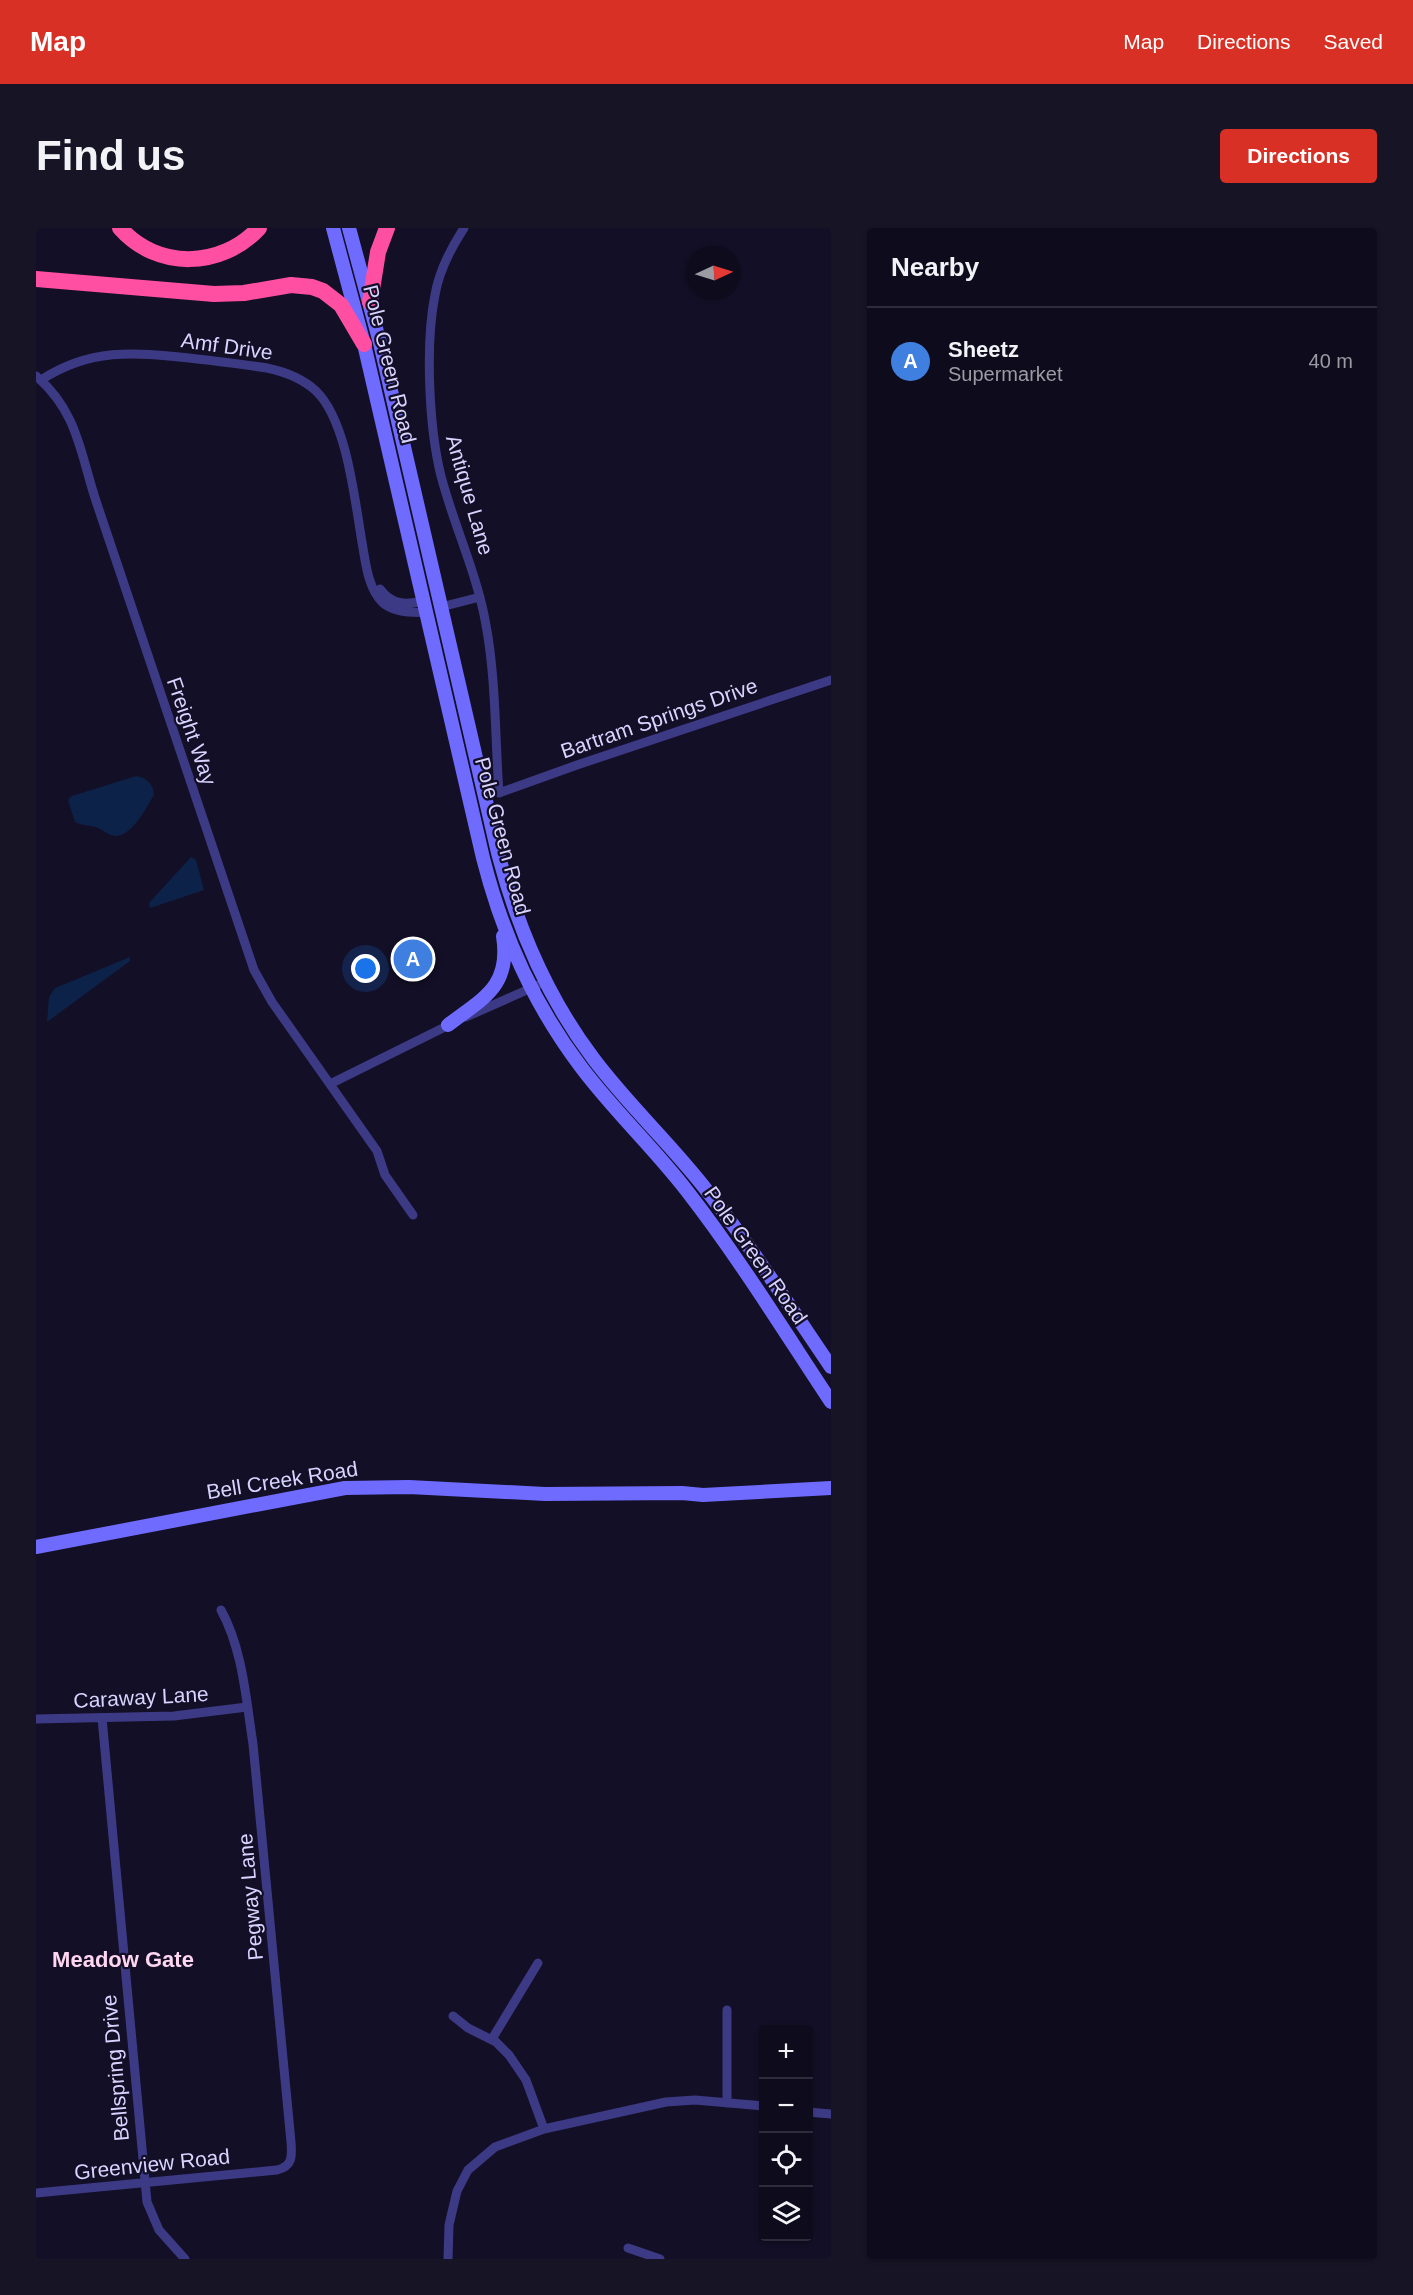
<!DOCTYPE html>
<html lang="en">
<head>
<meta charset="utf-8">
<style>
  :root { --surface:#0e0b1c; --page:#171425; --text:#f1f3f6; --muted:#9b9ba3; --line:#2e2b3b; --accent:#d93025 }
  body { margin:0; font-family:Helvetica,sans-serif; background:var(--page); color:var(--text) }
  .controls { position:absolute; right:18px; bottom:18px; display:grid; overflow:hidden; border-radius:6px; box-shadow:0 2px 4px #0004 }
  .controls button { width:54px; height:54px; display:grid; place-items:center; padding:0; border:0; border-bottom:2px solid var(--line); background:var(--surface); color:var(--text); font:30px sans-serif }
  .compass { position:absolute; left:651px; top:18px; width:54px; height:54px; border-radius:50%; background:var(--surface); box-shadow:0 2px 4px #0004; rotate:86deg }
  .you { position:absolute; left:330px; top:741px; width:21px; height:21px; margin:-15px; border:4px solid #fff; border-radius:50%; background:#1a73e8; box-shadow:0 0 0 9px #1a73e833 }
  .badge { display:grid; place-items:center; width:39px; height:39px; border-radius:50%; background:var(--accent); color:#fff; font-size:20px; font-weight:700 }
  .pin { position:absolute; translate:-50% -50%; border:3px solid #fff; box-shadow:0 2px 6px #0006 }
  .list { margin:0; padding:0; list-style:none }
  h2 { display:flex; justify-content:space-between; align-items:center; height:78px; margin:0; padding:0 24px; font-size:26px }
  h2 small { font-size:20px; font-weight:400; color:var(--muted) }
  .list li { display:grid; grid-template-columns:39px 1fr auto; gap:18px; align-items:center; box-sizing:border-box; height:108px; padding:0 24px; border-top:2px solid var(--line) }
  .list b { display:block; font-size:22px; white-space:nowrap }
  .list p { margin:0; font-size:20px; white-space:nowrap; color:var(--muted) }
  .list em { font-size:20px; font-style:normal; color:var(--muted) }
  .icon { flex:none; width:33px; height:33px; fill:none; stroke:currentColor; stroke-width:2; stroke-linecap:round; stroke-linejoin:round }
  .map { position:relative; flex:none; width:795px; height:2031px; overflow:hidden; border-radius:6px }
  header { display:flex; align-items:center; gap:36px; box-sizing:border-box; height:84px; padding:0 30px; background:var(--accent); color:#fff }
  header strong { font-size:28px }
  nav { display:flex; gap:33px; margin-inline-start:auto; font-size:21px }
  .intro { display:flex; align-items:center; justify-content:space-between; box-sizing:border-box; height:144px; padding:0 36px }
  h1 { margin:0; font-size:42px }
  .button { padding:15px 27px; border-radius:6px; background:var(--accent); color:#fff; font-size:21px; font-weight:700 }
  main { display:flex; gap:36px; padding:0 36px }
  aside { flex:1; background:var(--surface); border-radius:6px; box-shadow:0 2px 4px #0004 }
  .map>svg:first-child { display:block }
  .water { fill:#0c2248 }
  .lines { fill:none; stroke-linecap:round; stroke-linejoin:round }
  .street { stroke:#3d3a85; stroke-width:9 }
  .secondary { stroke:#6f6bff; stroke-width:14 }
  .highway { stroke:#ff4fa3; stroke-width:16 }
  .labels { text-anchor:middle; dominant-baseline:central; stroke-width:4.5; stroke-linejoin:round; paint-order:stroke }
  .street-label { font-size:21px; fill:#d9d4ff; stroke:#130f26 }
  .neighbourhood-label { font-size:22px; font-weight:bold; fill:#ffd6f0; stroke:#130f26 }
</style>
</head>
<body>
<header>
<strong>Map</strong>
<nav><a>Map</a><a>Directions</a><a>Saved</a></nav>
</header>
<div class="intro"><h1>Find us</h1><a class="button">Directions</a></div>
<main>
<div class="map">
<svg width="795" height="2031" viewBox="0 0 795 2031">
  <rect width="100%" height="100%" fill="#130f26"/>
  <!-- water -->
  <path class="water" d="M100 548C110 549 118 557 118 567 110 580 97 607 80 608 73 608 68 602 62 600 55 597 46 598 39 594L32 572 36 568Z
    M155 629 160 632 168 662 114 680 113 675Z
    M94 729V733L11 794 13 769 19 760Z"/>
  <g class="lines">
    <!-- street -->
    <path class="street" d="M428 0C415 20 403 43 399 67 389 116 393 200 405 248 418 298 441 345 450 397 460 451 459 509 463 565L541 537 795 452
      M0 148C42 184 44 225 60 273L218 742 236 774 341 923 349 947 377 987
      M5 152C54 120 97 124 153 130 179 133 205 136 231 140 250 144 266 150 280 163 312 194 319 276 327 320 330 338 333 362 347 375 359 385 376 384 391 385
      M344 361C356 377 369 377 388 373
      M405 379 444 369
      M430 789 509 754
      M294 856 415 796
      M66 1490 111 1974 123 2002 149 2031
      M0 1491 138 1488 211 1479
      M417 1788 432 1800 460 1814 473 1827 490 1852 508 1901
      M456 1811 502 1735
      M691 1875V1782
      M772 1884 795 1886
      M0 1965 241 1942C257 1938 256 1928 255 1914L217 1516C210 1472 207 1422 185 1382
      M592 2020 624 2031
      M412 2031 413 1997 421 1963 432 1942 459 1919 508 1901 630 1874 659 1872 728 1878"/>
    <!-- secondary -->
    <path class="secondary" d="M297 0 328 116 447 630C466 705 498 777 545 839 578 883 618 920 651 963 703 1030 748 1103 795 1174
      M313 0 344 115 462 625C481 698 511 769 557 830 592 877 636 917 672 964 716 1020 755 1080 795 1139
      M412 797C447 770 475 759 467 708
      M0 1319 309 1260 373 1259 509 1266 646 1265 667 1267 795 1260"/>
    <!-- highway -->
    <path class="highway" d="M84 0C121 42 185 41 223 0
      M0 51 178 66 208 65 255 57 276 59 287 63 305 77 328 116
      M334 74 342 24 351 0"/>
  </g>
  <g class="labels">
    <!-- street labels -->
    <g class="street-label">
      <text transform="translate(191 118) rotate(8)">Amf Drive</text>
      <text transform="translate(354 136) rotate(76)">Pole Green Road</text>
      <text transform="translate(434 267) rotate(74)">Antique Lane</text>
      <text transform="translate(623 490) rotate(-19)">Bartram Springs Drive</text>
      <text transform="translate(156 503) rotate(71)">Freight Way</text>
      <text transform="translate(467 608) rotate(75)">Pole Green Road</text>
      <text transform="translate(720 1027) rotate(55)">Pole Green Road</text>
      <text transform="translate(246 1252) rotate(-9)">Bell Creek Road</text>
      <text transform="translate(105 1469) rotate(-3)">Caraway Lane</text>
      <text transform="translate(214 1669) rotate(-95)">Pegway Lane</text>
      <text transform="translate(79 1840) rotate(-95)">Bellspring Drive</text>
      <text transform="translate(116 1936) rotate(-6)">Greenview Road</text>
    </g>
    <!-- neighbourhood labels -->
    <g class="neighbourhood-label">
      <text x="87" y="1731">Meadow Gate</text>
    </g>
  </g>
</svg>
<div class="controls">
<button>+</button>
<button>−</button>
<button><svg class="icon" aria-label="locate" viewBox="0 0 24 24"><circle cx="12" cy="12" r="6"/><path d="M12 2v4M12 18v4M2 12h4M18 12h4"/></svg></button>
<button><svg class="icon" aria-label="layers" viewBox="0 0 24 24"><path d="M12 4l9 5-9 5-9-5zM3 14l9 5 9-5"/></svg></button>
</div>
<svg class="compass" viewBox="-18 -18 36 36"><path d="M0-13l5 13h-10z" fill="#e53935"/><path d="M0 13l5-13h-10z" fill="#9b9ba3"/></svg>
<div class="you"></div>
<div class="pin badge" style="left:377px;top:731px;background:#3f7fe0">A</div>
</div>
<aside>
<h2>Nearby<small></small></h2>
<ul class="list">
<li><span class="badge" style="background:#3f7fe0">A</span><div><b>Sheetz</b><p>Supermarket</p></div><em>40 m</em></li>
</ul>
</aside>
</main>
</body>
</html>
